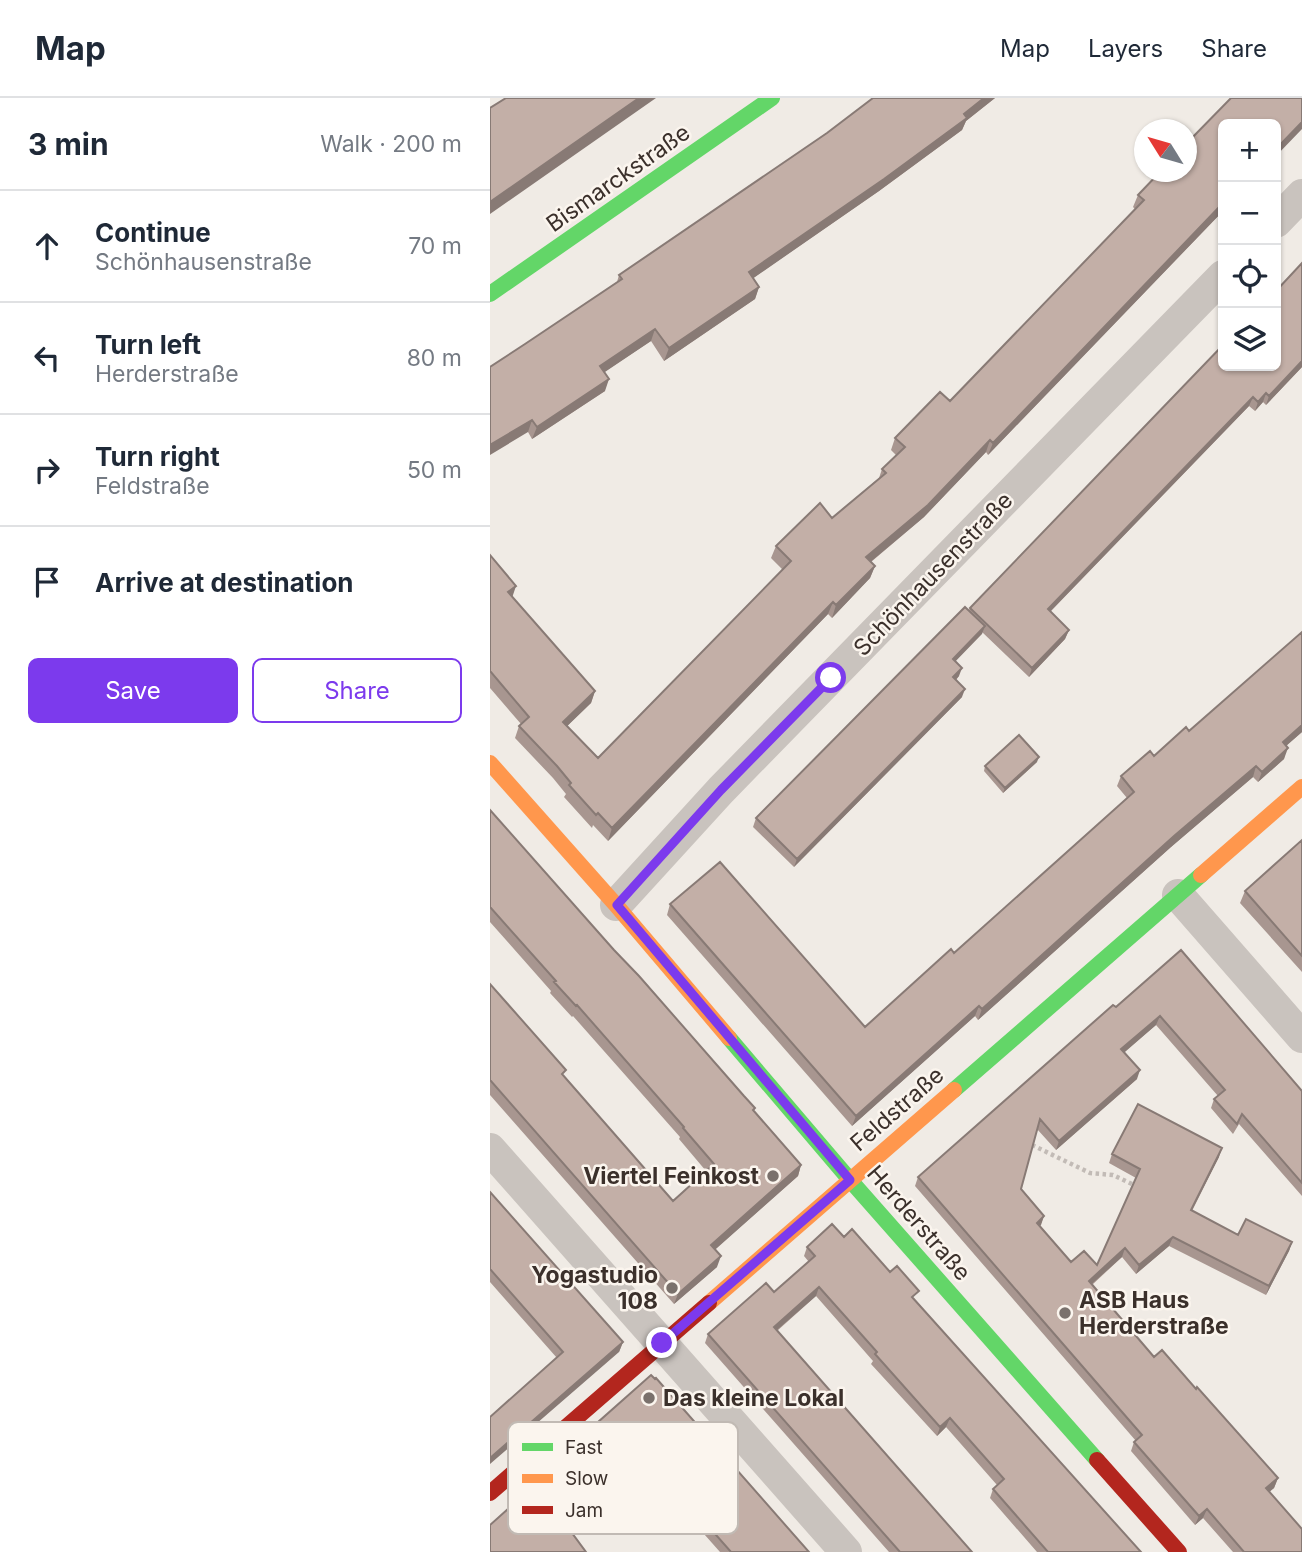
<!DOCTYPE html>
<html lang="en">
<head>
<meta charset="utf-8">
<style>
  :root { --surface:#fff; --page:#f6f6f7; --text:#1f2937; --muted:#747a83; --line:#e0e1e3; --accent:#7c3aed }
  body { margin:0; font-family:Inter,sans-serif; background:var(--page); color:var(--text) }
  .controls { position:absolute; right:21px; top:21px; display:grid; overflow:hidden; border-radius:10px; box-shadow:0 2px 5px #0004 }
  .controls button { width:63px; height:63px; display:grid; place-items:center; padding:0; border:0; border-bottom:2px solid var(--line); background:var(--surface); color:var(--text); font:35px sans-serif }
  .compass { position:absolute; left:644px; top:21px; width:63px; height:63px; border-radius:50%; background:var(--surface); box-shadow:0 2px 5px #0004; rotate:307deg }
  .stop { position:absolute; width:21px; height:21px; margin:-16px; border:5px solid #7c3aed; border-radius:50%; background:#fff }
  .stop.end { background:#7c3aed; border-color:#fff; box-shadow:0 2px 7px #0008 }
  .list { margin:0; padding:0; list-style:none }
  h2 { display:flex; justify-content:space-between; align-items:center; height:91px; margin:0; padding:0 28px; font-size:30px }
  h2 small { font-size:23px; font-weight:400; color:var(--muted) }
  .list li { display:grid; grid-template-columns:46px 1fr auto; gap:21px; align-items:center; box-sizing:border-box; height:112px; padding:0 28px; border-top:2px solid var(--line) }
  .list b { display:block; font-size:26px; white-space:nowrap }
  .list p { margin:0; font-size:23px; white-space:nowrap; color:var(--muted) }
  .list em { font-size:23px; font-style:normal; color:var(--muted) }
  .actions { display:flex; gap:14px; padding:21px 28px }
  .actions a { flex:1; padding:16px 0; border:2px solid var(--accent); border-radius:10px; text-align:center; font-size:24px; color:var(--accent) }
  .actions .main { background:var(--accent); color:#fff }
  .icon { flex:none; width:38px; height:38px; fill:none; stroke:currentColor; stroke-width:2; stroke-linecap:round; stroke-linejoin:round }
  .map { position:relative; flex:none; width:812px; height:1454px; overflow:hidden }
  header { display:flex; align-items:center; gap:42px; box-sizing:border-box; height:98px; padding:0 35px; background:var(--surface); border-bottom:2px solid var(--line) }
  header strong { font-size:33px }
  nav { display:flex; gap:38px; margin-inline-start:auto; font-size:24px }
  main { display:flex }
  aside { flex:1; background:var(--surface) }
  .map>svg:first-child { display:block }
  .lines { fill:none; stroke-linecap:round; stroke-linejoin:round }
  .path { stroke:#c2bbb6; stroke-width:4.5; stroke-dasharray:3.5 3.5; stroke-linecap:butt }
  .street { stroke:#c9c3be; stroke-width:32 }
  .fast { stroke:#63d668; stroke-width:16 }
  .slow { stroke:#ff974d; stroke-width:16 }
  .jam { stroke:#b3261e; stroke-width:16 }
  .wall { fill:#a89690 }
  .shaded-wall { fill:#887a75 }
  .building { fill:#c3afa7; stroke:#887a75; stroke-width:2 }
  .route { stroke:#7c3aed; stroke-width:9 }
  .poi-dot { fill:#7a716c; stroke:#fbf5ee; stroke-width:2.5 }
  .labels { text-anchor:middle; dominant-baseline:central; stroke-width:5; stroke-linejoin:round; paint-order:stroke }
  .street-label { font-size:23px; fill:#3b302b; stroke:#fbf5ee }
  .poi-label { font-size:23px; font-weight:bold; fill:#3b302b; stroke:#fbf5ee; text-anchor:end }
  .key { fill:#fbf5ee; stroke:#c1bab4; stroke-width:2 }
  .key-label { font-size:19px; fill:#3b302b }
</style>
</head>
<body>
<header>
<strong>Map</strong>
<nav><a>Map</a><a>Layers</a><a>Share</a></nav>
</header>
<main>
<aside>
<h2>3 min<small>Walk · 200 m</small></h2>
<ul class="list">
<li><svg class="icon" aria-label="ahead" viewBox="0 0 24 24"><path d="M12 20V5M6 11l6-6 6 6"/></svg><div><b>Continue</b><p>Schönhausenstraße</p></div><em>70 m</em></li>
<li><svg class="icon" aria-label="left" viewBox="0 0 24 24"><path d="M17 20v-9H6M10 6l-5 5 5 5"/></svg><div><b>Turn left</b><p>Herderstraße</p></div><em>80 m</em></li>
<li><svg class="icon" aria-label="right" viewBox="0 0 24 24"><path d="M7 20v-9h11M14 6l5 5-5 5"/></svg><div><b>Turn right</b><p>Feldstraße</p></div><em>50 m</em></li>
<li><svg class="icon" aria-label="arrive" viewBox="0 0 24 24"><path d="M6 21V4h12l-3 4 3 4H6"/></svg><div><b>Arrive at destination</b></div></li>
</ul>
<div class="actions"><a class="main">Save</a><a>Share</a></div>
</aside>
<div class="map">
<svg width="812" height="1454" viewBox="0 0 812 1454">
  <rect width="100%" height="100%" fill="#f0ebe5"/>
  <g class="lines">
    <!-- path -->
    <path class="path" d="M542 1047 600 1075 623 1077 648 1089"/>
    <!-- street -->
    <path class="street" d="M786 124 812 97
      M688 797 812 939
      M126 807 231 692 733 178
      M0 1051 356 1454"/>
    <!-- fast -->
    <path class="fast" d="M0 196 282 0
      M239 940 360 1082 607 1362
      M464 992 711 777"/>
    <!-- slow -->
    <path class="slow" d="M0 665 126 807 239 940
      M711 777 812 689
      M219 1205 464 992"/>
    <!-- jam -->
    <path class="jam" d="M607 1362 689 1454
      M0 1395 219 1205"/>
  </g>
  <!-- wall -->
  <path class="wall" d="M383 0H505L476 23 472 32 389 93 263 180 269 189 265 201 174 263 161 243 114 274 115 293 42 341 38 334 35 246 127 184 129 177 337 35Z
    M733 26V113L498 357 496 354 434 419 381 464 385 468 380 480 342 520 338 516 118 743 103 727 102 730 74 699 76 696 63 680 25 640 29 628 31 626 0 590V457L22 499 105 593 101 605 77 628 108 660 293 472 281 460 286 448 342 420 389 380 392 371 407 358 401 352 405 340 460 303 645 111 643 109 648 97Z
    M733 247 812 269 776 307 773 304 765 313 759 308 560 514 579 532 575 541 539 579 492 534 465 563 469 578 466 582 472 599 304 769 263 729 266 720 479 512 480 510Z
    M812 534V634L796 648 794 661 768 684 763 679 681 749 488 922 485 918 362 1028 177 817 180 806 375 929 464 855 637 700 627 688 631 678 664 658 699 633Z
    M547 664 513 695 494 673 495 668Z
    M0 712 265 1010 264 1013 311 1067 308 1078 225 1151 227 1169 184 1206 0 997V886L74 978 183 1103 216 1073 189 1041 190 1039 83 918 82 919 60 895 61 893 0 824Z
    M812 742V874L750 805 755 793Z
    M691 852 812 993V1098L749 1026 743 1036 721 1010 724 1001 728 998 666 927 634 954 647 981 566 1052 547 1031 531 1091 554 1118 550 1128 581 1164 607 1167 646 1080 619 1065 622 1056 729 1059 702 1113 748 1137 802 1144 799 1153 776 1197 679 1148 646 1176 632 1159 602 1187 664 1259 706 1291 788 1380 784 1390 779 1394 812 1454H743L713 1420 705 1427 641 1353 644 1344 646 1343 425 1088 428 1079Z
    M0 1094 133 1244 129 1254 67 1260 0 1184Z
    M354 1139 425 1202 651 1454H547L500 1400 503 1391 507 1387 456 1329 447 1338 381 1266 383 1263 326 1198 287 1233 482 1454H399L215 1245 218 1236 284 1194 319 1164 314 1158 317 1149Z
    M161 1277 319 1454H230L143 1356 119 1376 118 1375 71 1420 0 1454 104 1335 107 1325Z"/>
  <!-- shaded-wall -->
  <path class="shaded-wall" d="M149 0H166L0 116V104Z
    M494 0H505L476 23 472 32 389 93 255 186 259 174Z
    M812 24V31L786 58V51Z
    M733 105V113L498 357 503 345Z
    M269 189 265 201 174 263 179 250Z
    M165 231 161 243 106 280 110 268Z
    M812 263V269L776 307 779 298Z
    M119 281 115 293 42 341 47 329Z
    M776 295 773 304 765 313 768 304Z
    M763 299 759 308 554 520 558 511Z
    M42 322 38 334 0 357V347Z
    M500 342 496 354 434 419 372 471 376 459Z
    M385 468 380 480 342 520 346 507Z
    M26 488 22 500 18 494Z
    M343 504 338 516 118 743 122 730Z
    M495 528 492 536 460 569 463 561Z
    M579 532 575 541 539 579 542 570Z
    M472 570 469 578 460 588 463 579Z
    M475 591 472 599 304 769 307 761Z
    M105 593 101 605 69 636 73 624Z
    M812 627V634L789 654 793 644Z
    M798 650 794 661 768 684 772 674Z
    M549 659 547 664 513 695 515 690Z
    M766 668 763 679 681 749 488 922 492 911 684 738Z
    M489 908 485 918 362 1028 366 1018Z
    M670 918 666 927 628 960 631 951Z
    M650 972 647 981 566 1052 569 1043Z
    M732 1050 729 1059 697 1121 701 1112Z
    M311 1067 308 1078 218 1158 221 1147Z
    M554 1118 551 1127 543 1134 547 1125Z
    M683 1139 679 1148 646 1176 649 1167Z
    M802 1144 799 1153 776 1197 779 1188Z
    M635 1150 632 1159 595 1192 599 1183Z
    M231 1158 227 1169 184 1206 188 1196Z
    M329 1189 326 1198 280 1238 284 1229Z
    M133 1244 129 1254 0 1366V1360Z
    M460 1320 456 1329 447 1338 450 1329Z
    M146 1346 143 1356 119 1376 123 1367Z
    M122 1366 118 1375 65 1425 68 1416Z
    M788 1380 784 1390 773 1399 776 1390Z
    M717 1411 713 1420 705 1427 709 1418Z"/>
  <!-- building -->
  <path class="building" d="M16 0H149L0 104V10Z
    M383 0H494L474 16 477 20 394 81 259 174 269 189 179 250 165 231 110 268 119 281 47 329 42 322 0 347V269L35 246 132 181 129 177 337 35Z
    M741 0H812V24L786 51V26H733V105L503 345 500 342 438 407 376 459 385 468 346 507 343 504 122 730 108 715 106 717 79 687 81 685 67 668 29 628 39 619 0 573V457L26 488 18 494 105 593 73 624 108 660 301 463 286 448 330 405 342 420 396 375 392 371 415 349 405 340 450 294 460 303 654 102 648 97 670 74H696V46Z
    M812 165V263L779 298 776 295 768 304 763 299 558 511 579 532 542 570 480 510 733 247V268H786V193Z
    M475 509 495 528 463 561 472 570 463 579 475 591 307 761 266 720Z
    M812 534V627L793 644 798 650 772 674 766 668 684 738 492 911 489 908 366 1018 180 806 230 764 375 929 461 851 464 855 644 694 631 678 660 653 664 658 696 629 699 633Z
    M529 637 549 659 515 690 495 668Z
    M0 712 124 852 149 878 254 998 265 1010 263 1012 311 1067 221 1147 231 1158 188 1196 0 982V886L76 972 72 976 183 1103 224 1066 193 1030 194 1029 87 907 86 908 64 884 66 883 0 809Z
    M812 742V858L755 793Z
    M691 852 812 993V1085L752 1016 747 1026 724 1001 735 992 670 918 631 951 650 972 569 1043 550 1021 531 1091 554 1118 547 1125 581 1164 594 1153 607 1167 650 1071 622 1056 648 1006 732 1050 701 1112 748 1137 756 1121 802 1144 779 1188 683 1139 649 1167 635 1150 599 1183 664 1259 672 1252 706 1291 707 1289 788 1380 776 1390 812 1431V1454H754L717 1411 709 1418 644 1344 652 1337 428 1079 623 907 626 909Z
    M0 1094 133 1244 0 1360V1319L73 1254 0 1171Z
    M342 1126 354 1139 362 1131 400 1174 407 1168 429 1193 422 1199 651 1454H558L503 1391 514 1381 460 1320 450 1329 385 1256 387 1254 329 1189 284 1229 482 1454H410L218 1236 276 1185 284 1194 325 1158 317 1149Z
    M161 1277 165 1281 166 1280 319 1454H241L146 1346 123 1367 122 1366 68 1416 96 1454H0V1427L110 1329 107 1325Z"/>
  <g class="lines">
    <!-- route -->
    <path class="route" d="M172 1245 360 1082 127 807 231 692 341 580"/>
  </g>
  <!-- markers -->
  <g class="poi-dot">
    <circle cx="283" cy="1078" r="7"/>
    <circle cx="182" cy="1190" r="7"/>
    <circle cx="575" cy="1215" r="7"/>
    <circle cx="159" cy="1300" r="7"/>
  </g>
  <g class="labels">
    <!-- street labels -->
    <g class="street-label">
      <text transform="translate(128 80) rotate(-35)">Bismarckstraße</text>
      <text transform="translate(443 476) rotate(-46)">Schönhausenstraße</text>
      <text transform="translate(407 1011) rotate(-41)">Feldstraße</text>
      <text transform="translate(429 1125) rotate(49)">Herderstraße</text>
    </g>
    <!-- poi labels -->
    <g class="poi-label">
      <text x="269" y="1078">Viertel Feinkost</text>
      <text x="168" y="1177">Yogastudio<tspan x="168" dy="26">108</tspan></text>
      <text x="589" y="1202" text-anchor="start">ASB Haus<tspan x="589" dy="26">Herderstraße</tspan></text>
      <text x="173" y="1300" text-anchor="start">Das kleine Lokal</text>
    </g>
  </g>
  <!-- legend -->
  <rect x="18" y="1324" width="230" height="112" rx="10" class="key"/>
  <rect x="32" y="1345" width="31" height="8" fill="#63d668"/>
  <rect x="32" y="1376" width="31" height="9" fill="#ff974d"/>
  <rect x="32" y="1408" width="31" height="8" fill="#b3261e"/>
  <g class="key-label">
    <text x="75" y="1356">Fast</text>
    <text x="75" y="1387">Slow</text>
    <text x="75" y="1419">Jam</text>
  </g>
</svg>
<div class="controls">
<button>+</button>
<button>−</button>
<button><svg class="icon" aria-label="locate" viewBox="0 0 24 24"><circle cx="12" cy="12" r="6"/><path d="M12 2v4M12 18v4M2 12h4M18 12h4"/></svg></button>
<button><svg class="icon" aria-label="layers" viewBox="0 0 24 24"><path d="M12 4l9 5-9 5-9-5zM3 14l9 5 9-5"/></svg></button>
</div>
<svg class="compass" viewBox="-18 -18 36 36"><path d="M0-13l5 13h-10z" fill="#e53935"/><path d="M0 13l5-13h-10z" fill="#747a83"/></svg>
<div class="stop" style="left:341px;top:580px"></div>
<div class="stop end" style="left:172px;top:1245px"></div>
</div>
</main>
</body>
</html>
